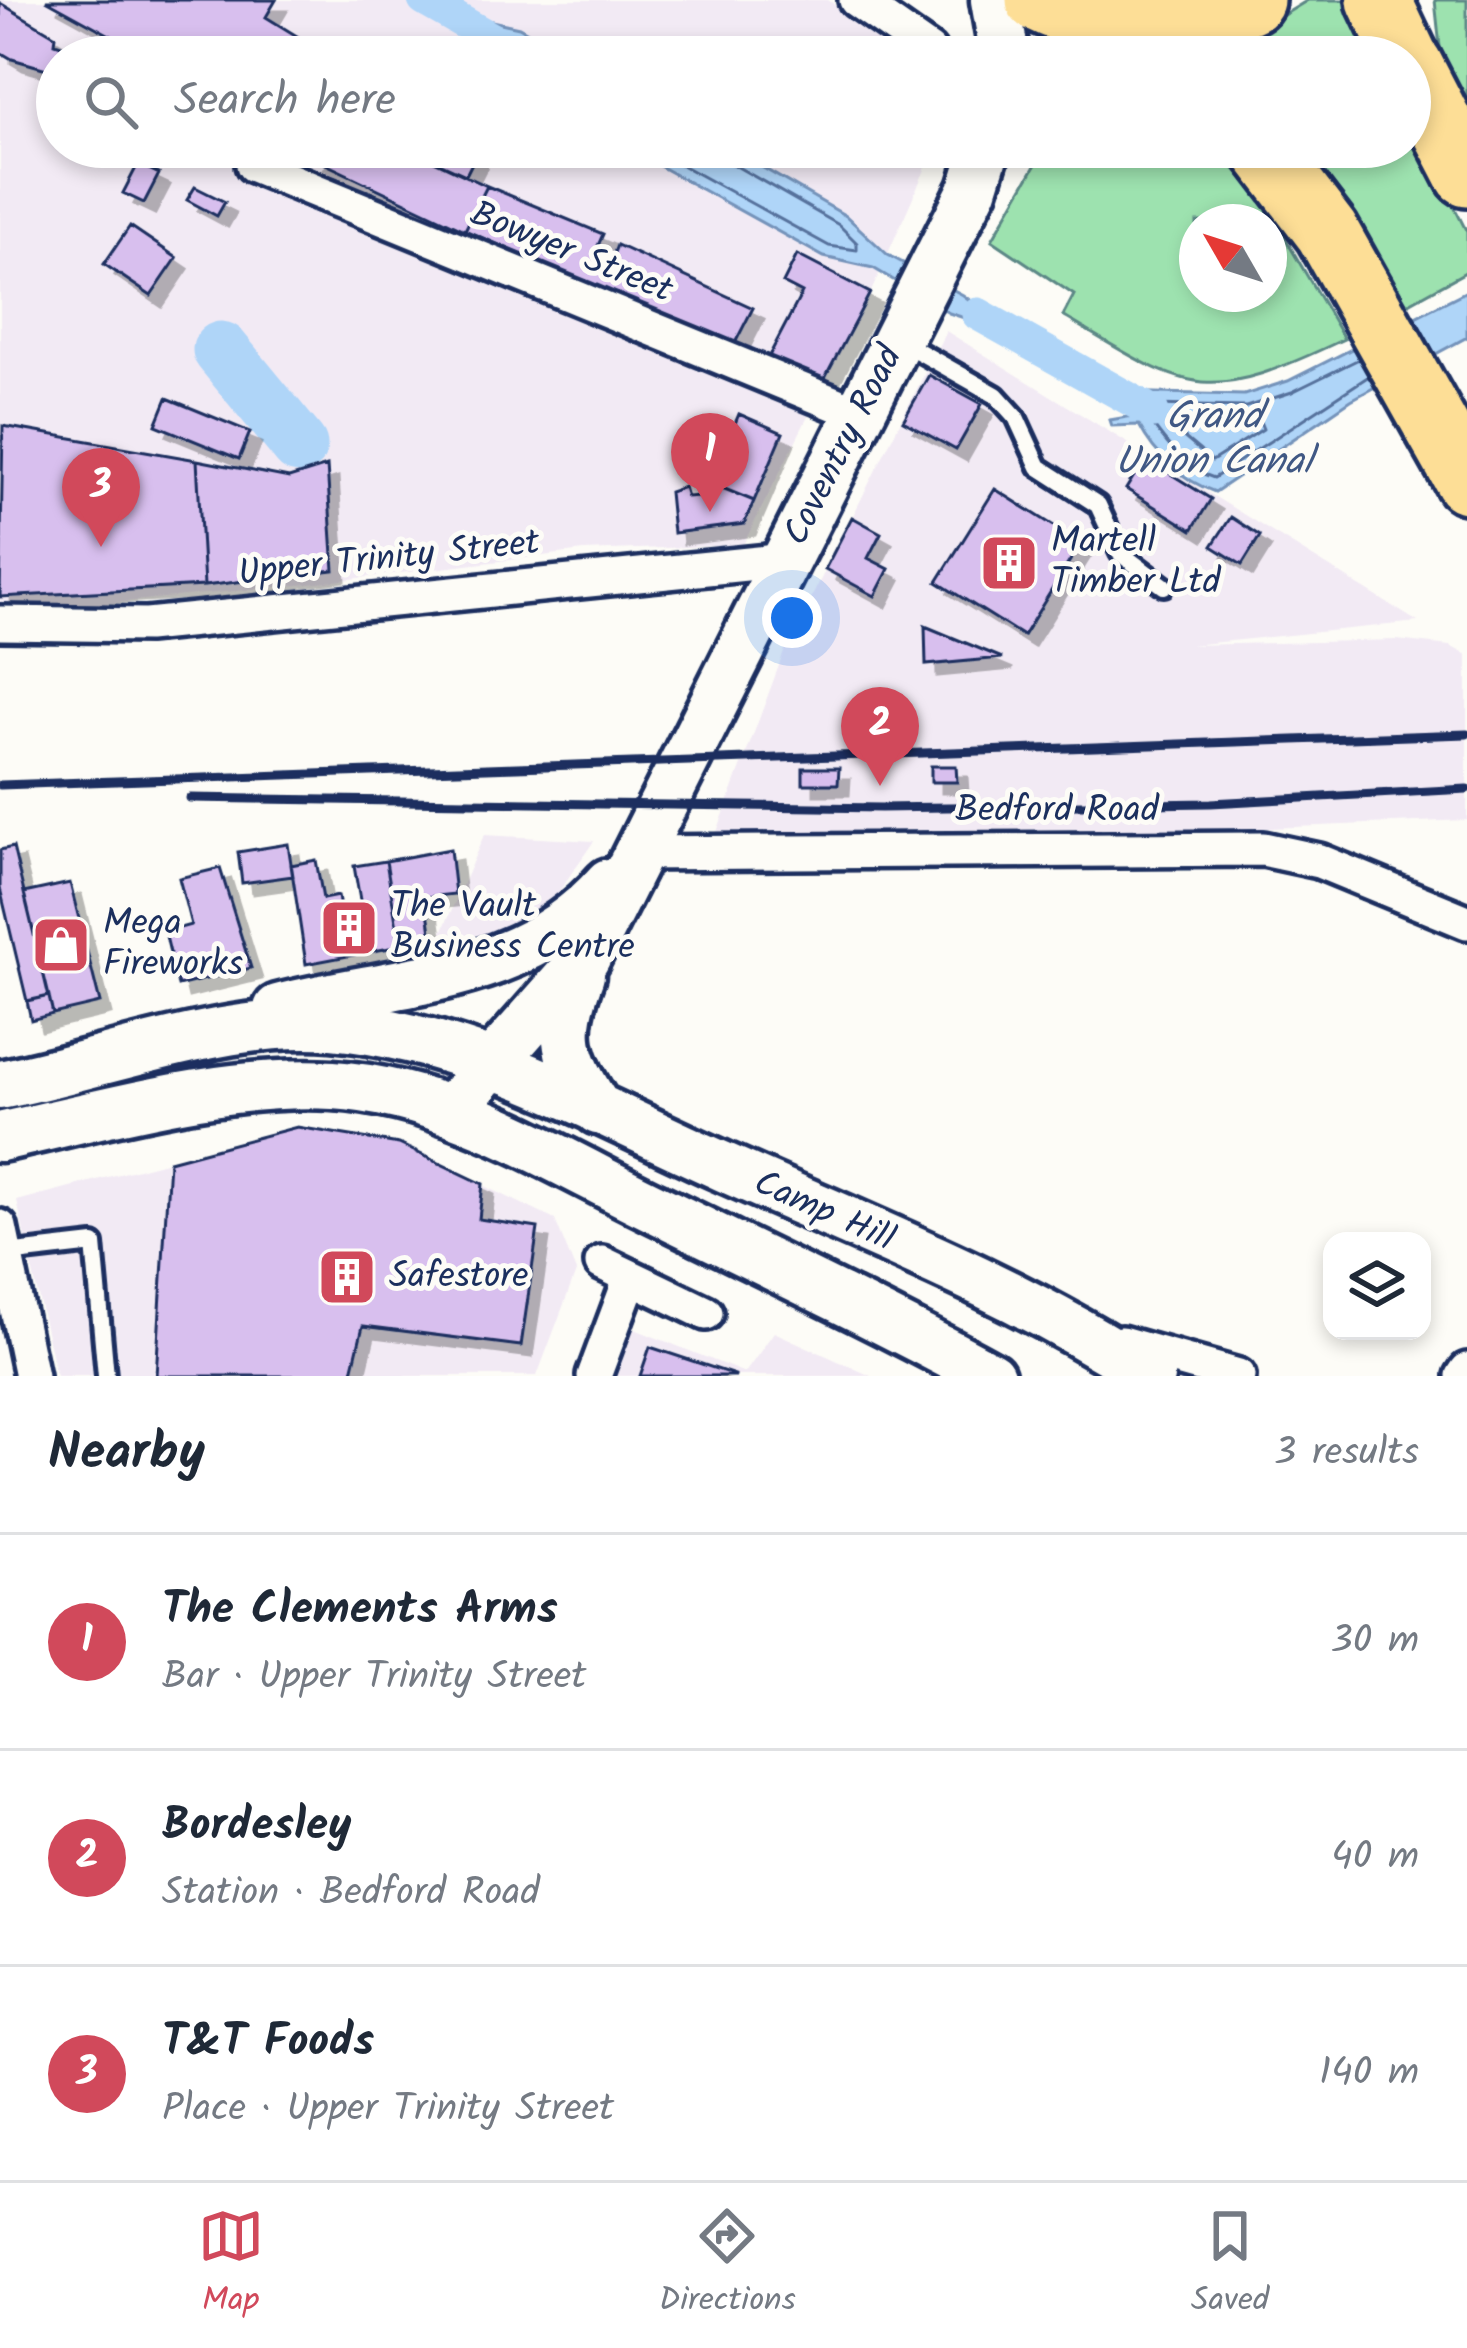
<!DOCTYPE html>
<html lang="en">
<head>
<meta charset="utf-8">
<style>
  :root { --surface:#fff; --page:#f2f2f3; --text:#1f2937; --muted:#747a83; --line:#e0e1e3; --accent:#d1495b }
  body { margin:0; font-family:Kalam,sans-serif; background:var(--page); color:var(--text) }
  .controls { position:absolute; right:36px; bottom:36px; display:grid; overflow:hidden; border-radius:24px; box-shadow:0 6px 18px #0003 }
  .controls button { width:108px; height:108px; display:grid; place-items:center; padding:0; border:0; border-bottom:3px solid var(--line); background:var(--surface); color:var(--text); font:60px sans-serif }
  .compass { position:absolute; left:1179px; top:204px; width:108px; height:108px; border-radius:50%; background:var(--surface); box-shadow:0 6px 18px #0003; rotate:309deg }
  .you { position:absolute; left:792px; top:618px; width:42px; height:42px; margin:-30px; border:9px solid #fff; border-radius:50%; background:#1a73e8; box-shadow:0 0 0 18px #1a73e833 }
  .badge { display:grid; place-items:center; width:78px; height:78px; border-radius:50%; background:var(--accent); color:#fff; font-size:39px; font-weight:700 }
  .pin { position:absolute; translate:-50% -99px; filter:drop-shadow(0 3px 6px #0008) }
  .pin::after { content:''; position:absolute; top:63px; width:42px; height:36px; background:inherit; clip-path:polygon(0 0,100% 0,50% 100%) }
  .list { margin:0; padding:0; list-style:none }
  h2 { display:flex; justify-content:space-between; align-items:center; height:156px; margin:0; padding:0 48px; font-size:51px }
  h2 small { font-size:39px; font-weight:400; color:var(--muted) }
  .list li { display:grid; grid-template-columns:78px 1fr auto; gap:36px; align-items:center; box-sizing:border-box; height:216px; padding:0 48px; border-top:3px solid var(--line) }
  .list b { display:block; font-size:45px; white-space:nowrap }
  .list p { margin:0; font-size:39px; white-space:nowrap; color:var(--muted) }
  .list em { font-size:39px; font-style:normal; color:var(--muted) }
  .icon { flex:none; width:66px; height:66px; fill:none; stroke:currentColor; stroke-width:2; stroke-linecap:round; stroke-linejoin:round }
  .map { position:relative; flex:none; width:1467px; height:1376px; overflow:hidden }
  .search { position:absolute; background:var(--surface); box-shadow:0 6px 18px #0003; left:36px; right:36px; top:36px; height:132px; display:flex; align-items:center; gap:30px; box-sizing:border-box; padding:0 42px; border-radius:66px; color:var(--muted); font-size:45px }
  .sheet { height:804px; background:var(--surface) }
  nav { display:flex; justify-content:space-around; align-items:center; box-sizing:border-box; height:168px; border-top:3px solid var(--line); background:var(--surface); font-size:33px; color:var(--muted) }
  nav a { display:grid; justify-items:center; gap:6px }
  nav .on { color:var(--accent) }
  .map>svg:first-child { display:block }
  .built { fill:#f2eaf4 }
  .green { fill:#9de2af; stroke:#5c8886; stroke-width:3; fill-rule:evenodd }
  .water { fill:#afd5f8; stroke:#7493ba; stroke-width:3 }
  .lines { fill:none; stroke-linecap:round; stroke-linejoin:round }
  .shore { stroke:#56719c; stroke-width:3 }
  .canal { stroke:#afd5f8; stroke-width:33 }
  .river { stroke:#afd5f8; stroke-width:57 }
  .building { fill:#d8bfee; stroke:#1b2f5e; stroke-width:3; filter:url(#shadow) }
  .lane-casing { stroke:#1b2f5e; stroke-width:26 }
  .street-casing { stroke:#1b2f5e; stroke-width:42 }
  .secondary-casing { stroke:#1b2f5e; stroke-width:57 }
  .highway-casing { stroke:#1b2f5e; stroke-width:72 }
  .lane { stroke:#fdfcf7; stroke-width:16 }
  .street { stroke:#fdfcf7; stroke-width:33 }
  .secondary { stroke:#fdfcf7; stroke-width:48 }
  .highway { stroke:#fdde96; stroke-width:63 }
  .rail { stroke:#1b2f5e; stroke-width:9 }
  .labels { text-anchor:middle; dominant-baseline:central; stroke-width:10; stroke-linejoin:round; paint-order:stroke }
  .street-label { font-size:36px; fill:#1b2f5e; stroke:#fdfcf7 }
  .poi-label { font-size:36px; fill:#1b2f5e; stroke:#fdfcf7; text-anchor:start }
  .water-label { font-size:39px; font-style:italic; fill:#405884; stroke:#fdfcf7 }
</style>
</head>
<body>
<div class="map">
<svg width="1467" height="1376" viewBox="0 0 1467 1376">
  <defs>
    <filter id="shadow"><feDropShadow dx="11" dy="11" stdDeviation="0" flood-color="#0004"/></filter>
  </defs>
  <rect width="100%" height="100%" fill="#fdfcf7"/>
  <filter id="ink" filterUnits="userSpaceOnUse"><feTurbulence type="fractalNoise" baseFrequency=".00833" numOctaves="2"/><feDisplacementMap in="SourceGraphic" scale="24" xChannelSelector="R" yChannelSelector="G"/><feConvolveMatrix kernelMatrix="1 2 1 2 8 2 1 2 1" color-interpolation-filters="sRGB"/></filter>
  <g filter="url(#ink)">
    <!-- built -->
    <path class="built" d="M0 0H828L910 57H57V147H935L871 292 743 545 584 551 318 583 62 608 0 607Z
      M946 331 1418 622 1190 645 1397 640 1450 646 1467 655V820L1101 835 714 840 784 652Z
      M484 835 594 841 543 914 496 934 439 939Z
      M297 1127 399 1144 555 1220 576 1272 537 1376H56L17 1201Z
      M622 1324 745 1373 774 1332 871 1376H605Z"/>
    <!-- green -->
    <path class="green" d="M1308 0H1349L1378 57H1231L1225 51Z
      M1435 0H1467V112L1442 66Z
      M1410 120 1467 232V271L1400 308 1298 147H1410Z
      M1046 147H1232L1344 339C1204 406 1191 393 1063 316L1074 295 992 240ZM1197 222H1269V294H1197Z"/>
    <!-- water -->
    <path class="water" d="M441 10 519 27 571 57H484Z
      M625 147H727L846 216 888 255 963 295 1017 335 949 313 873 268 824 257Z
      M1467 291V337L1351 400 1215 492C1182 480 1155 456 1139 425L1112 426 1110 420 1133 416 1114 392 1244 395 1288 381Z"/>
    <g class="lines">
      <!-- shore -->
      <path class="shore" d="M649 147 829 246 857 250V243L839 225 729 162 724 147
        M1359 359 1292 392 1246 407 1150 405 1144 413C1163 438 1181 468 1214 478L1369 376
        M1259 419 1263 429 1212 461 1174 429 1179 422Z"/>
      <!-- canal -->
      <path class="canal" d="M424 0 524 57
        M978 314 1153 412"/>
      <!-- river -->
      <path class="river" d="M221 350 299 445"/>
    </g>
    <!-- building -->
    <path class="building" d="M46 0H276L266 17 331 57H150Z
      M0 3 56 36 55 43 97 57H57V72L12 59 0 52Z
      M327 147H404L487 186 465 230 313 158Z
      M404 147H480L466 175Z
      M138 164 159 174 144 203 123 193Z
      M487 186 603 234 594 255 610 263 617 245 753 308 733 347 465 230Z
      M195 187 225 202 217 216 187 200Z
      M130 226 177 258 151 296 104 264Z
      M797 255 870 293 822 384 769 356 802 293 783 283Z
      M929 375 982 404 956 450 903 421Z
      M167 398 250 432 239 459 156 425Z
      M739 414 783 433 754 501 710 483Z
      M3 426 197 460 204 586 0 597Z
      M1145 458 1211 499 1192 530 1126 489Z
      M197 460 289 478 327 466 334 570 204 586Z
      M710 483 754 501 744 524 673 533 669 492 684 487 687 497 699 496Z
      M995 489 1081 543 1023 636 937 582Z
      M852 517 881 533 868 558 889 569 875 596 825 569Z
      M1231 517 1260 536 1242 565 1212 546Z
      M925 626 1002 658 926 665Z
      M931 766H956L957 782H931Z
      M803 768H839L838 784H803Z
      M288 844 293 876 242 883 238 852Z
      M13 847 49 996 27 1001 0 888V850Z
      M450 849 455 894 426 897 432 939 400 946 386 861Z
      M316 860 323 899 338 896 340 909 361 906 354 866 386 861 400 946 306 964 291 865Z
      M220 868 251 968 178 986 165 932 191 925 179 878Z
      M70 883 100 1003 53 1014 24 893Z
      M49 996 53 1014 31 1020 27 1001Z
      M297 1127 399 1144 483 1184 479 1219 538 1228 521 1346 363 1326 351 1376H156L169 1161Z
      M650 1347 735 1375V1376H640Z"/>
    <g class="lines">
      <defs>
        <path id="lane" d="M902 342 996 395 1016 417 1039 467 1098 505 1120 553 1164 586
          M7 1254 94 1244 106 1376"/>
        <path id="street" d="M856 0 929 51
          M253 165 860 414
          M0 623 147 625 787 560
          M634 853 1263 849 1319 861 1467 922
          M0 1227 31 1376
          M602 1263 706 1313
          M1121 1343 1238 1376
          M594 1376 631 1277
          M1463 1376 1467 1370"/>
        <path id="secondary" d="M995 0 1005 57
          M1087 57 1135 26
          M580 975C557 1036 564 1056 598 1110
          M278 1009C398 978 522 983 609 883
          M0 1085C103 1065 227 1016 332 1025 472 1038 598 1111 724 1167 869 1232 1018 1289 1150 1376
          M450 1111 585 959 973 189 986 147
          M0 1137C108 1113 222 1079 333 1085 448 1092 554 1159 655 1208 767 1263 880 1316 990 1376"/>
        <path id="highway" d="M1038 0C1105 33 1184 35 1252 0
          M1379 0 1406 57
          M1410 64 1467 174
          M1262 147 1327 232 1467 481"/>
      </defs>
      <!-- lane casing -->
      <use href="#lane" class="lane-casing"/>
      <!-- street casing -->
      <use href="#street" class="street-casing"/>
      <!-- secondary casing -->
      <use href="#secondary" class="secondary-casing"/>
      <!-- highway casing -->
      <use href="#highway" class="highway-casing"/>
      <!-- lane -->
      <use href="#lane" class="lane"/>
      <!-- street -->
      <use href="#street" class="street"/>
      <!-- secondary -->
      <use href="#secondary" class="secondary"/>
      <!-- highway -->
      <use href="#highway" class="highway"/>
      <!-- rail -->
      <path class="rail" d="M0 785 1467 734
        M190 798 881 808 1211 803 1467 789"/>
    </g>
  </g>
  <!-- icons -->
  <defs>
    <symbol id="building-square" viewBox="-11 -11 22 22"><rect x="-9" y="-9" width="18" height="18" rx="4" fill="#d1495b" stroke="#fdfcf7"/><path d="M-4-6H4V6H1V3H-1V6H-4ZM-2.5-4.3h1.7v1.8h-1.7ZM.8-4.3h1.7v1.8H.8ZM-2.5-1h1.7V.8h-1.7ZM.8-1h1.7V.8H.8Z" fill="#fff"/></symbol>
    <symbol id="shop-square" viewBox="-11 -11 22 22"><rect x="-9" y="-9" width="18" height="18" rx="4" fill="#d1495b" stroke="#fdfcf7"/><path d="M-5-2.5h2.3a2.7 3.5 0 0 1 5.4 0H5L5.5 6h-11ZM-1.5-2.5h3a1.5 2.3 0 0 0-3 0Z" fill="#fff"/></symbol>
  </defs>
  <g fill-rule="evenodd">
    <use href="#building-square" x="976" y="530" width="66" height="66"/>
    <use href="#building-square" x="316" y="895" width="66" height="66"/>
    <use href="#shop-square" x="28" y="912" width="66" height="66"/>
    <use href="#building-square" x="314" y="1244" width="66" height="66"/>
  </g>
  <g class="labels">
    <!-- street labels -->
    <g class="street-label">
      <text transform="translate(571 253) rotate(22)">Bowyer Street</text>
      <text transform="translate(844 446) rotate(-63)">Coventry Road</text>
      <text transform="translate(389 559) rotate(-6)">Upper Trinity Street</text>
      <text x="1057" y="811">Bedford Road</text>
      <text transform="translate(824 1212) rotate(24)">Camp Hill</text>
    </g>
    <!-- poi labels -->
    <g class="poi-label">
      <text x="1051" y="542">Martell<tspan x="1051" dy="41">Timber Ltd</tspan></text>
      <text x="391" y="907">The Vault<tspan x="391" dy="41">Business Centre</tspan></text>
      <text x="103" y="924">Mega<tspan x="103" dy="41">Fireworks</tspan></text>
      <text x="389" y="1277">Safestore</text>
    </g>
    <!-- water labels -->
    <g class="water-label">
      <text x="1214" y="418">Grand<tspan x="1214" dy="45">Union Canal</tspan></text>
    </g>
  </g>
</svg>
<div class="controls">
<button><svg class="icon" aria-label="layers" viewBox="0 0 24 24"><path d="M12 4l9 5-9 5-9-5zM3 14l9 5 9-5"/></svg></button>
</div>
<svg class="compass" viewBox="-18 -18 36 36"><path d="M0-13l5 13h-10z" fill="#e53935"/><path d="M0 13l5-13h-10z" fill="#747a83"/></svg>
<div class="you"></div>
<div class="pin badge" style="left:710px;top:512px">1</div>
<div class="pin badge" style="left:880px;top:786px">2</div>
<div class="pin badge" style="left:101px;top:547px">3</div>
<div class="search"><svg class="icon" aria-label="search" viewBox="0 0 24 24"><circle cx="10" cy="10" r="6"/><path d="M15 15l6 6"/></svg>Search here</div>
</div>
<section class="sheet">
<h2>Nearby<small>3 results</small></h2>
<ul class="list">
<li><span class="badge">1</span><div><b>The Clements Arms</b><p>Bar · Upper Trinity Street</p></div><em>30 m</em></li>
<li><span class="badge">2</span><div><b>Bordesley</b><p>Station · Bedford Road</p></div><em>40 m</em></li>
<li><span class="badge">3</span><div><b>T&amp;T Foods</b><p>Place · Upper Trinity Street</p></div><em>140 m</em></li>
</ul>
</section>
<nav>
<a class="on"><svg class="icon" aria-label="map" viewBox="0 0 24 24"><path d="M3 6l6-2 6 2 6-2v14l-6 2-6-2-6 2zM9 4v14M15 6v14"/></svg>Map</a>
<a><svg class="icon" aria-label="directions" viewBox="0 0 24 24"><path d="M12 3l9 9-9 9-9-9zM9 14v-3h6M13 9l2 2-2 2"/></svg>Directions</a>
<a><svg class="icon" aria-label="saved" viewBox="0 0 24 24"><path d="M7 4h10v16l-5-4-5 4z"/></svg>Saved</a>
</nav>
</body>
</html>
